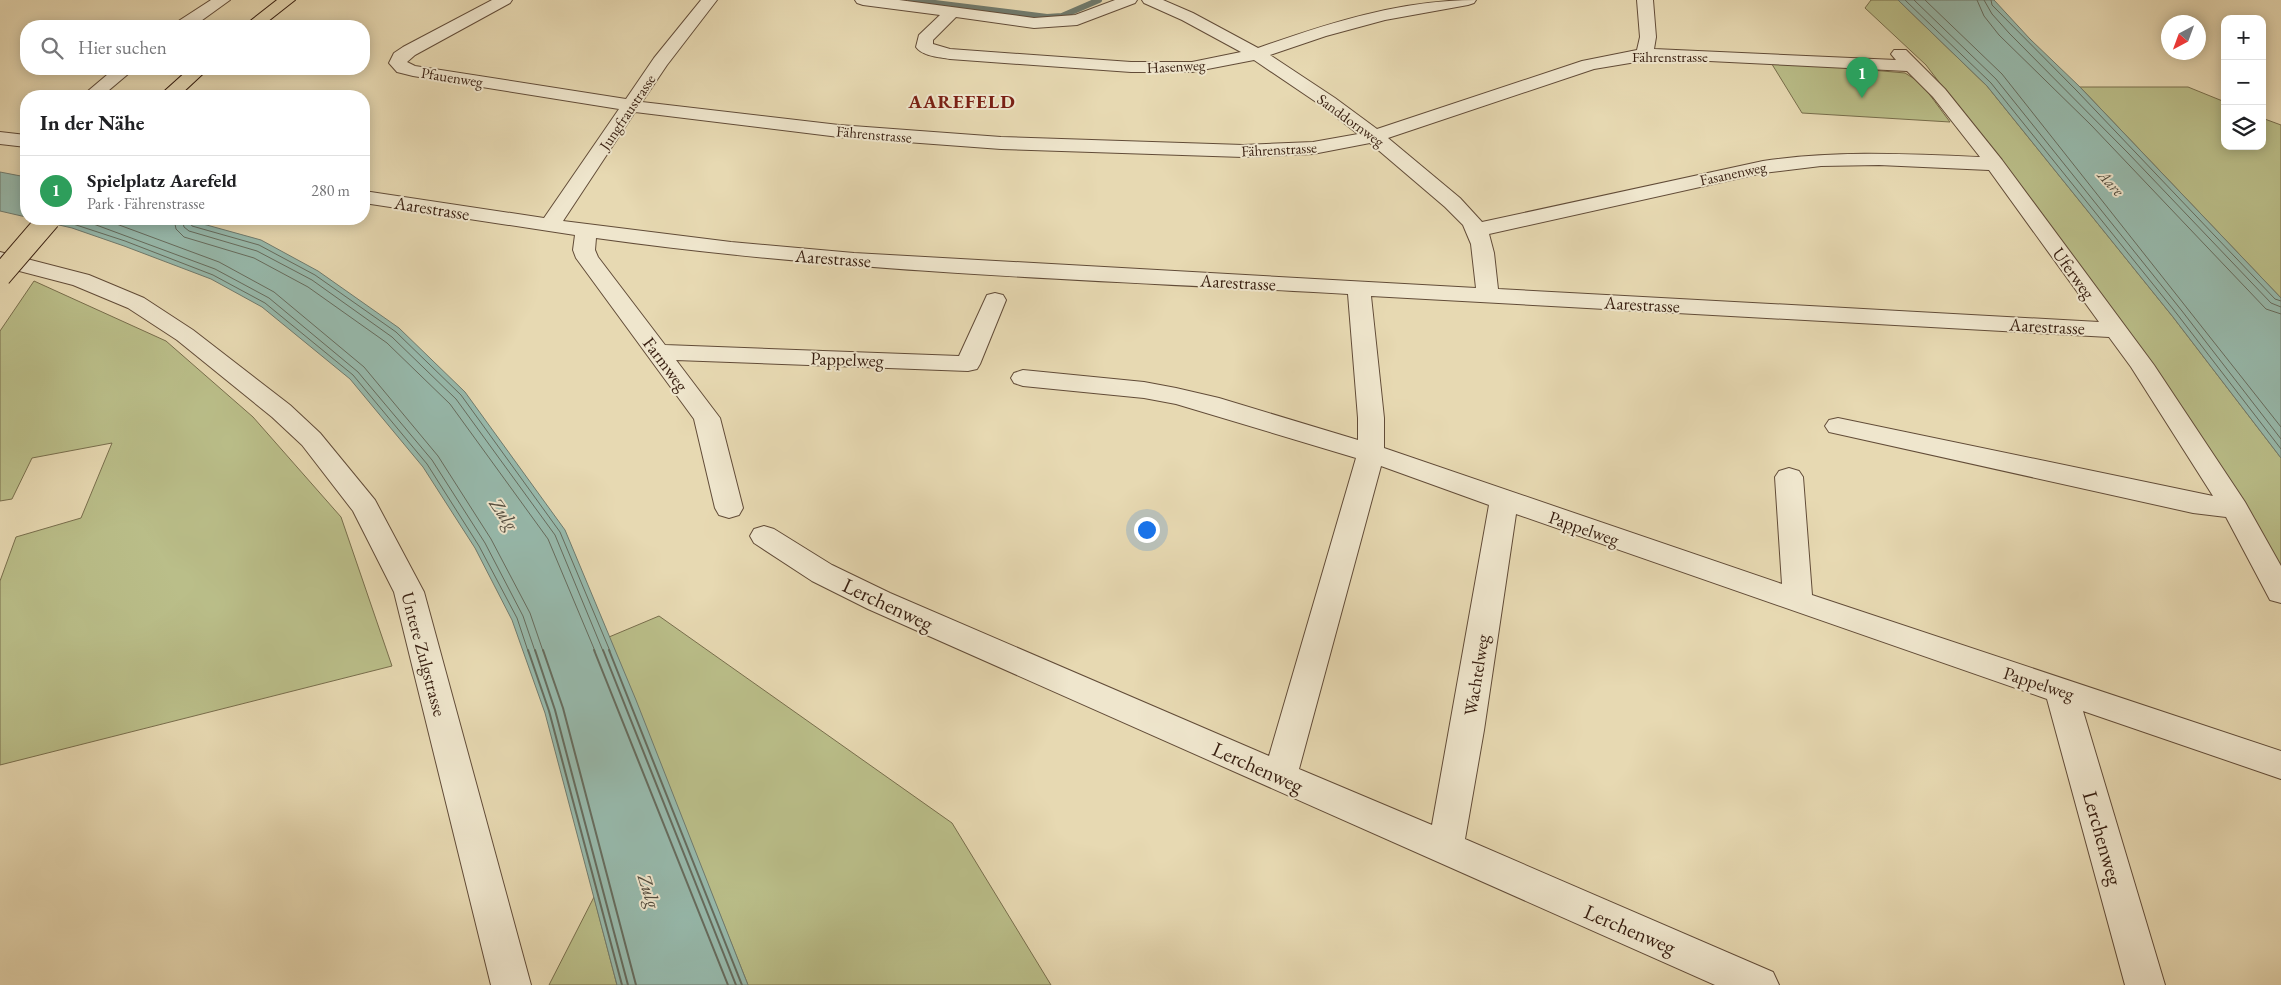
<!DOCTYPE html>
<html lang="de">
<head>
<meta charset="utf-8">
<style>
  :root { --surface:#fff; --page:#f6f6f6; --text:#202124; --muted:#757577; --line:#e0e0e0; --accent:#0f766e }
  body { margin:0; font-family:"EB Garamond",serif; background:var(--page); color:var(--text) }
  .controls { position:absolute; right:15px; top:15px; display:grid; overflow:hidden; border-radius:10px; box-shadow:0 2px 12px #0003 }
  .controls button { width:45px; height:45px; display:grid; place-items:center; padding:0; border:0; border-bottom:1px solid var(--line); background:var(--surface); color:var(--text); font:25px sans-serif }
  .compass { position:absolute; left:2161px; top:15px; width:45px; height:45px; border-radius:50%; background:var(--surface); box-shadow:0 2px 12px #0003; rotate:221deg }
  .you { position:absolute; left:1146px; top:529px; width:18px; height:18px; margin:-12px; border:4px solid #fff; border-radius:50%; background:#1a73e8; box-shadow:0 0 0 8px #1a73e833 }
  .badge { display:grid; place-items:center; width:32px; height:32px; border-radius:50%; background:var(--accent); color:#fff; font-size:16px; font-weight:700 }
  .pin { position:absolute; translate:-50% -41px; filter:drop-shadow(0 1px 2px #0008) }
  .pin::after { content:''; position:absolute; top:26px; width:18px; height:15px; background:inherit; clip-path:polygon(0 0,100% 0,50% 100%) }
  .list { margin:0; padding:0; list-style:none }
  h2 { display:flex; justify-content:space-between; align-items:center; height:65px; margin:0; padding:0 20px; font-size:21px }
  h2 small { font-size:16px; font-weight:400; color:var(--muted) }
  .list li { display:grid; grid-template-columns:32px 1fr auto; gap:15px; align-items:center; box-sizing:border-box; height:70px; padding:0 20px; border-top:1px solid var(--line) }
  .list b { display:block; font-size:19px; white-space:nowrap }
  .list p { margin:0; font-size:16px; white-space:nowrap; color:var(--muted) }
  .list em { font-size:16px; font-style:normal; color:var(--muted) }
  .icon { flex:none; width:28px; height:28px; fill:none; stroke:currentColor; stroke-width:2; stroke-linecap:round; stroke-linejoin:round }
  .map { position:relative; flex:none; width:2281px; height:985px; overflow:hidden }
  .search { position:absolute; background:var(--surface); box-shadow:0 2px 12px #0003; left:20px; top:20px; width:350px; height:55px; display:flex; align-items:center; gap:12px; box-sizing:border-box; padding:0 18px; border-radius:20px; color:var(--muted); font-size:19px }
  .panel { position:absolute; background:var(--surface); box-shadow:0 2px 12px #0003; left:20px; top:90px; width:350px; height:135px; border-radius:20px }
  .map>svg:first-child { display:block }
  .green { fill:#babe89; stroke:#786e4c }
  .water { fill:#97baad; stroke:#707b6e }
  .lines { fill:none; stroke-linecap:round; stroke-linejoin:round }
  .shore-far1 { stroke:#666c5e; stroke-width:1 }
  .shore { stroke:#666c5e; stroke-width:2 }
  .stream { stroke:#707b6e; stroke-width:6 }
  .minor-casing { stroke:#624c38; stroke-width:2 }
  .trunk-casing { stroke:#361d0f; stroke-width:2 }
  .minor { fill:#efe6cd; fill-rule:evenodd }
  .trunk { fill:#e7d9b2; fill-rule:evenodd }
  .trunk-bridge-casing { stroke:#361d0f; stroke-width:24; stroke-linecap:butt }
  .trunk-bridge { stroke:#e7d9b2; stroke-width:22 }
  .labels { text-anchor:middle; dominant-baseline:central; stroke-width:4; stroke-linejoin:round; paint-order:stroke }
  .far-street-label { font-size:15px; fill:#361d0f; stroke:#efe6cd }
  .far-water-label { font-size:16px; font-style:italic; fill:#534c3e; stroke:#efe6cd }
  .street-label { font-size:18px; fill:#361d0f; stroke:#efe6cd }
  .far-district-label { font-size:19px; font-weight:bold; letter-spacing:1px; fill:#7a1f14; stroke:#efe6cd }
  .water-label { font-size:19px; font-style:italic; fill:#534c3e; stroke:#efe6cd }
  .near-street-label { font-size:21px; fill:#361d0f; stroke:#efe6cd }
</style>
</head>
<body>
<div class="map">
<svg width="2281" height="985" viewBox="0 0 2281 985">
  <rect width="100%" height="100%" fill="#e7d9b2"/>
  <filter id="stains"><feTurbulence type="fractalNoise" baseFrequency=".004" numOctaves="4"/><feColorMatrix values="0 0 0 0 .2 0 0 0 0 .09 0 0 0 0 .02 0 0 0 .5 -.17"/></filter>
  <radialGradient id="worn" r=".72"><stop offset=".6" stop-color="#630" stop-opacity="0"/><stop offset="1" stop-color="#630" stop-opacity=".3"/></radialGradient>
  <!-- green -->
  <path class="green" d="M1871 0H1898L1987 86 2173 317 2281 458V567L2123 323 1926 65 1865 8Z
    M1770 61 1905 73 1921 83 1950 122 1802 113Z
    M2080 87H2188L2225 102V146H2262V118L2281 125V298Z
    M34 281 166 341 253 417 341 517 392 666 0 765V581L16 537 81 518 112 443 32 458 12 499 0 501V331Z
    M659 616 952 823 1051 985H748L609 637Z
    M594 897 617 985H549Z"/>
  <!-- water -->
  <path class="water" d="M1898 0H1994L2030 39 2080 87 2281 298V458L2173 317 1987 86Z
    M0 172 26 177V217L0 211Z
    M33 219H185L261 240 318 271 399 328 465 392 565 530 636 700 748 985H617L545 713 512 620 475 548 423 467 350 379 262 307 211 279 124 246 72 228Z"/>
  <g class="lines">
    <!-- shore-far1 -->
    <path class="shore-far1" d="M1905 0 1991 83 2177 314 2281 449
      M1914 0 1996 79 2182 311 2281 439
      M1925 0 2002 74 2281 427
      M1977 0 1984 16 1999 35 2091 125 2266 309 2281 314
      M1984 0 1992 14 2009 33 2128 153 2271 303 2281 307
      M1991 0 1992 5 2077 91 2275 299 2281 301
      M80 219 215 269 269 298 358 372 432 460 485 543 523 616 535 651
      M103 219 219 262 274 292 364 367 438 456 491 539 530 613 543 651
      M174 219 176 229 184 237 254 258 308 287 387 343 450 404 548 539 595 651
      M182 219 184 227 189 231 257 251 312 280 392 337 456 399 555 535 603 651
      M188 219 192 226 259 245 315 275 396 332 461 395 560 532 610 651
      M61 220 125 241 213 275 265 303 353 375 427 464 479 546 517 618 528 651"/>
    <!-- shore -->
    <path class="shore" d="M528 650 549 711 622 985
      M535 650 555 710 628 985
      M543 650 563 708 636 985
      M594 650 728 985
      M603 650 736 985
      M609 650 742 985"/>
    <!-- stream -->
    <path class="stream" d="M911 0 1047 17 1062 16 1099 0"/>
    <defs>
      <path id="minor" d="M211 0H230L194 26H175L177 22Z
        M492 0H512L510 3 415 55 407 62 415 66 626 99 654 58 701 0H717L667 65 642 102 839 125 1001 137 1243 145 1313 142 1358 134 1322 106 1254 60 1192 72H1131L950 59C939 57 922 56 916 47L919 35 940 15 863 5 857 3 855 0H899L1034 18 1075 15 1115 0H1137L1135 3 1077 25 1034 28 956 17 933 40V44L950 49 1131 62H1192L1241 52 1182 20 1144 3 1142 0H1163L1193 13 1258 48C1329 23 1400 0 1476 0L1474 3 1468 5 1385 20 1326 36 1270 55 1335 98 1377 129 1582 61 1637 50 1640 37 1637 0H1653L1656 37 1654 49 1896 60 1891 54 1894 50H1906L1945 89 2002 160 2154 365 2245 502 2281 566V603L2270 600 2226 517 2193 513 1838 434 1829 432 1825 426 1829 420 1838 418 2213 496 2131 367 2109 337 1371 296 1384 418V448L1782 584 1775 477 1779 471 1789 468 1799 471 1803 477 1812 595 2281 751V779L2083 711 2165 985H2125L2047 699 1516 514 1484 730 1465 839 1773 972 1779 985H1715L868 609 812 581 754 543 750 536 754 529 764 526 774 529 832 565 890 593 1269 756 1356 458 1176 404 1144 398 1023 386 1014 383 1011 378 1014 373 1023 370 1144 382 1176 388 1219 398 1358 440V418L1348 294C1097 280 845 273 596 238L595 250 598 257 665 345 959 356 987 295 995 293 1003 295 1006 300 980 364 977 369 968 371 676 360 720 418 743 508 739 515 729 518 719 515 715 508 694 419 576 258 573 250 575 235 364 203V191L544 218 619 109 413 76 397 72 389 63 394 53 403 47ZM1648 60H1689L1907 71 1933 97 1980 157C1907 154 1835 150 1763 161L1482 222 1460 198 1388 138 1594 69ZM635 112 839 137 1001 149 1243 157 1313 154 1370 143 1445 207 1463 225 1471 244 1476 288 854 253 731 242 563 221ZM1879 165 1989 170 2099 322 1498 289 1494 253 1489 234 1763 173 1821 166ZM1381 466 1489 505 1432 825 1299 769Z
        M114 69H134L102 96H82Z
        M0 132 26 135V147L0 144Z
        M0 252 89 275 144 298 193 330 290 405 320 433 375 500 424 592 531 985H491L394 592 353 511 302 445 272 417 177 340 128 308 73 285 0 266Z"/>
      <path id="trunk" d="M277 0H295L262 26H244Z
        M189 69H208L179 96H159Z"/>
    </defs>
    <!-- minor casing -->
    <use href="#minor" class="minor-casing"/>
    <!-- trunk casing -->
    <use href="#trunk" class="trunk-casing"/>
    <!-- minor -->
    <use href="#minor" class="minor"/>
    <!-- trunk -->
    <use href="#trunk" class="trunk"/>
    <defs>
      <path id="trunk-bridge" d="M0 276 49 219"/>
    </defs>
    <!-- trunk-bridge casing -->
    <use href="#trunk-bridge" class="trunk-bridge-casing"/>
    <!-- trunk-bridge -->
    <use href="#trunk-bridge" class="trunk-bridge"/>
  </g>
  <g class="labels">
    <!-- far-street labels -->
    <g class="far-street-label">
      <text x="1670" y="56">Fährenstrasse</text>
      <text transform="translate(1176 66) rotate(-3)">Hasenweg</text>
      <text transform="translate(452 77) rotate(9)">Pfauenweg</text>
      <text transform="translate(627 112) rotate(-56)">Jungfraustrasse</text>
      <text transform="translate(1351 120) rotate(36)">Sanddornweg</text>
      <text transform="translate(874 134) rotate(5)">Fährenstrasse</text>
      <text transform="translate(1279 149) rotate(-3)">Fährenstrasse</text>
      <text transform="translate(1733 173) rotate(-12)">Fasanenweg</text>
    </g>
    <!-- far-water labels -->
    <g class="far-water-label">
      <text transform="translate(2111 183) rotate(47)">Aare</text>
    </g>
    <!-- street labels -->
    <g class="street-label">
      <text transform="translate(432 208) rotate(9)">Aarestrasse</text>
      <text transform="translate(833 258) rotate(4)">Aarestrasse</text>
      <text transform="translate(2074 273) rotate(54)">Uferweg</text>
      <text transform="translate(1238 282) rotate(3)">Aarestrasse</text>
      <text transform="translate(1642 304) rotate(3)">Aarestrasse</text>
      <text transform="translate(2047 326) rotate(3)">Aarestrasse</text>
      <text transform="translate(847 359) rotate(2)">Pappelweg</text>
      <text transform="translate(666 364) rotate(53)">Farmweg</text>
      <text transform="translate(1584 528) rotate(19)">Pappelweg</text>
      <text transform="translate(424 654) rotate(75)">Untere Zulgstrasse</text>
      <text transform="translate(1476 675) rotate(-81)">Wachtelweg</text>
      <text transform="translate(2039 683) rotate(18)">Pappelweg</text>
    </g>
    <!-- far-district labels -->
    <g class="far-district-label">
      <text x="962" y="101">AAREFELD</text>
    </g>
    <!-- water labels -->
    <g class="water-label">
      <text transform="translate(504 514) rotate(55)">Zulg</text>
      <text transform="translate(649 891) rotate(72)">Zulg</text>
    </g>
    <!-- near-street labels -->
    <g class="near-street-label">
      <text transform="translate(888 604) rotate(25)">Lerchenweg</text>
      <text transform="translate(1258 767) rotate(24)">Lerchenweg</text>
      <text transform="translate(2103 838) rotate(74)">Lerchenweg</text>
      <text transform="translate(1630 929) rotate(23)">Lerchenweg</text>
    </g>
  </g>
  <rect width="100%" height="100%" filter="url(#stains)"/>
  <rect width="100%" height="100%" fill="url(#worn)"/>
</svg>
<div class="controls">
<button>+</button>
<button>−</button>
<button><svg class="icon" aria-label="layers" viewBox="0 0 24 24"><path d="M12 4l9 5-9 5-9-5zM3 14l9 5 9-5"/></svg></button>
</div>
<svg class="compass" viewBox="-18 -18 36 36"><path d="M0-13l5 13h-10z" fill="#e53935"/><path d="M0 13l5-13h-10z" fill="#757577"/></svg>
<div class="you"></div>
<div class="pin badge" style="left:1862px;top:98px;background:#2e9e5b">1</div>
<div class="search"><svg class="icon" aria-label="search" viewBox="0 0 24 24"><circle cx="10" cy="10" r="6"/><path d="M15 15l6 6"/></svg>Hier suchen</div>
<section class="panel">
<h2>In der Nähe<small></small></h2>
<ul class="list">
<li><span class="badge" style="background:#2e9e5b">1</span><div><b>Spielplatz Aarefeld</b><p>Park · Fährenstrasse</p></div><em>280 m</em></li>
</ul>
</section>
</div>
</body>
</html>
